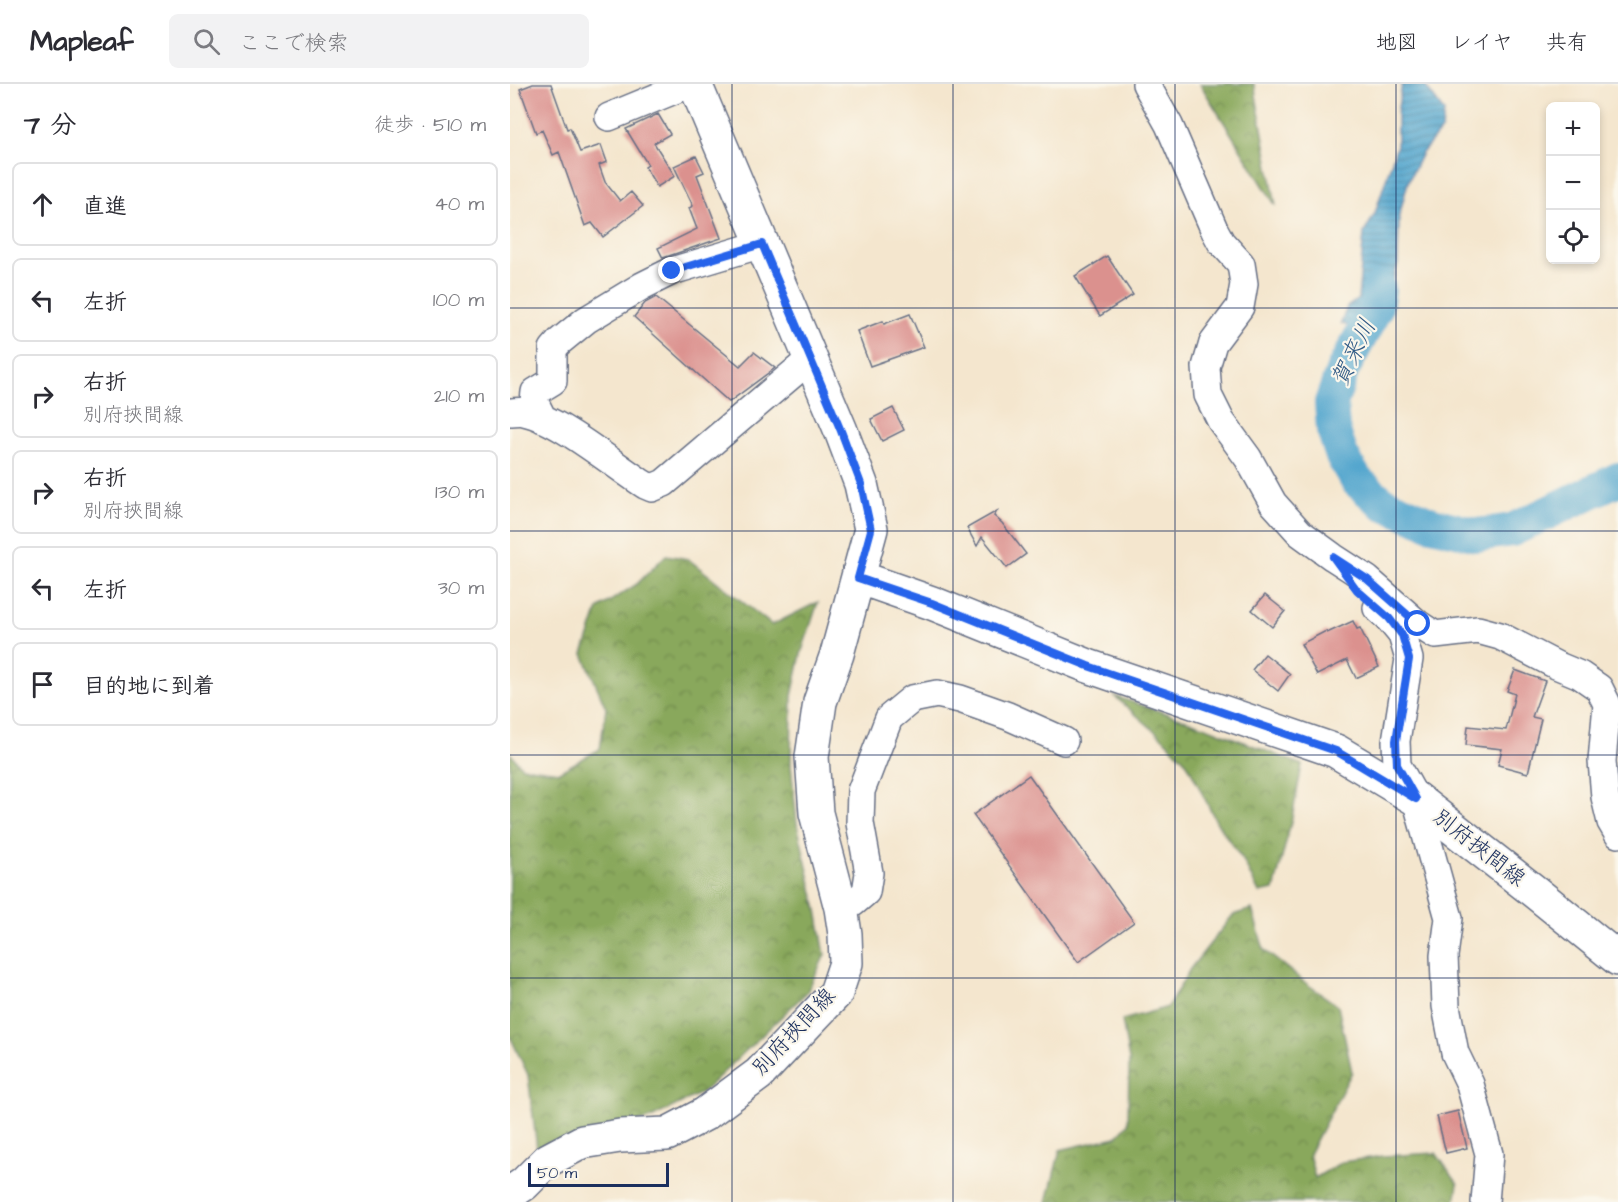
<!DOCTYPE html>
<html lang="ja">
<head>
<meta charset="utf-8">
<style>
  :root { --surface:#fff; --page:#f2f2f3; --text:#2b2b33; --muted:#7c7c81; --line:#e1e1e2 }
  body { margin:0; font-family:"Architects Daughter","Klee One",sans-serif; background:var(--page); color:var(--text) }
  .controls { position:absolute; right:18px; top:18px; display:grid; overflow:hidden; border-radius:9px; box-shadow:0 3px 9px #0003 }
  .controls button { width:54px; height:54px; display:grid; place-items:center; padding:0; border:0; border-bottom:2px solid var(--line); background:var(--surface); color:var(--text); font:30px sans-serif }
  .scale { position:absolute; left:18px; bottom:15px; width:141px; box-sizing:border-box; padding-left:6px; border:3px solid #1b2f5e; border-top:0; font-size:16px; line-height:21px; white-space:nowrap; color:#1b2f5e; -webkit-text-stroke:4px #fbf7ec; paint-order:stroke }
  .stop { position:absolute; width:18px; height:18px; margin:-14px; border:4px solid #2563eb; border-radius:50%; background:#fff }
  .stop.end { background:#2563eb; border-color:#fff; box-shadow:0 2px 6px #0008 }
  .list { margin:0; padding:0; list-style:none }
  h2 { display:flex; justify-content:space-between; align-items:center; height:78px; margin:0; padding:0 24px; font-size:26px }
  h2 small { font-size:20px; font-weight:400; color:var(--muted) }
  .list li { display:grid; grid-template-columns:39px 1fr auto; gap:18px; align-items:center; box-sizing:border-box; height:84px; margin:0 12px 12px; padding:0 12px; border:2px solid var(--line); border-radius:9px }
  .list b { display:block; font-size:22px; white-space:nowrap }
  .list p { margin:0; font-size:20px; white-space:nowrap; color:var(--muted) }
  .list em { font-size:20px; font-style:normal; color:var(--muted) }
  .icon { flex:none; width:33px; height:33px; fill:none; stroke:currentColor; stroke-width:2; stroke-linecap:round; stroke-linejoin:round }
  .map { position:relative; flex:none; width:1108px; height:1118px; overflow:hidden }
  header { display:flex; align-items:center; gap:36px; box-sizing:border-box; height:84px; padding:0 30px; background:var(--surface); border-bottom:2px solid var(--line) }
  header strong { font-size:28px }
  nav { display:flex; gap:33px; margin-inline-start:auto; font-size:21px }
  .search { width:420px; height:54px; background:var(--page); display:flex; align-items:center; gap:15px; box-sizing:border-box; padding:0 21px; border-radius:9px; color:var(--muted); font-size:22px }
  main { display:flex }
  aside { flex:1; background:var(--surface) }
  .map>svg:first-child { display:block }
  .forest { fill:url(#forest-crowns); stroke:#526c5c; stroke-width:1.5 }
  .water { fill:url(#water-rules); stroke:#376a96; stroke-width:1.5 }
  .lines { fill:none; stroke-linecap:round; stroke-linejoin:round }
  .river { stroke:#53a6ce; stroke-width:34 }
  .building { fill:#db918e }
  .minor-casing { stroke:#676f85; stroke-width:30 }
  .major-casing { stroke:#676f85; stroke-width:36 }
  .minor { stroke:#fff; stroke-width:27 }
  .major { stroke:#fff; stroke-width:33 }
  .route { stroke:#2563eb; stroke-width:8 }
  .grid { fill:none; stroke:#1b2f5e; stroke-width:1.5; stroke-opacity:0.55 }
  .labels { text-anchor:middle; dominant-baseline:central; stroke-width:4.5; stroke-linejoin:round; paint-order:stroke }
  .street-label { font-size:22px; fill:#1b2f5e; stroke:#fbf7ec }
  .water-label { font-size:24px; font-style:italic; fill:#2f5985; stroke:#fbf7ec }
</style>
</head>
<body>
<header>
<strong>Mapleaf</strong>
<div class="search"><svg class="icon" aria-label="search" viewBox="0 0 24 24"><circle cx="10" cy="10" r="6"/><path d="M15 15l6 6"/></svg>ここで検索</div>
<nav><a>地図</a><a>レイヤ</a><a>共有</a></nav>
</header>
<main>
<aside>
<h2>7 分<small>徒歩 · 510 m</small></h2>
<ul class="list">
<li><svg class="icon" aria-label="ahead" viewBox="0 0 24 24"><path d="M12 20V5M6 11l6-6 6 6"/></svg><div><b>直進</b></div><em>40 m</em></li>
<li><svg class="icon" aria-label="left" viewBox="0 0 24 24"><path d="M17 20v-9H6M10 6l-5 5 5 5"/></svg><div><b>左折</b></div><em>100 m</em></li>
<li><svg class="icon" aria-label="right" viewBox="0 0 24 24"><path d="M7 20v-9h11M14 6l5 5-5 5"/></svg><div><b>右折</b><p>別府挾間線</p></div><em>210 m</em></li>
<li><svg class="icon" aria-label="right" viewBox="0 0 24 24"><path d="M7 20v-9h11M14 6l5 5-5 5"/></svg><div><b>右折</b><p>別府挾間線</p></div><em>130 m</em></li>
<li><svg class="icon" aria-label="left" viewBox="0 0 24 24"><path d="M17 20v-9H6M10 6l-5 5 5 5"/></svg><div><b>左折</b></div><em>30 m</em></li>
<li><svg class="icon" aria-label="arrive" viewBox="0 0 24 24"><path d="M6 21V4h12l-3 4 3 4H6"/></svg><div><b>目的地に到着</b></div></li>
</ul>
</aside>
<div class="map">
<svg width="1108" height="1118" viewBox="0 0 1108 1118">
  <defs>
    <pattern id="forest-crowns" width="20" height="18" patternUnits="userSpaceOnUse" patternTransform="scale(1.5)"><rect width="20" height="18" fill="#89a85b"/><path d="M2 6a3 3 0 1 1 6 0M12 15a3 3 0 1 1 6 0" fill="none" stroke="#6f894e"/></pattern>
    <pattern id="water-rules" width="6" height="5" patternUnits="userSpaceOnUse" patternTransform="scale(1.5)"><rect width="6" height="5" fill="#53a6ce"/><path d="M0 2.5h6" fill="none" stroke="#48a"/></pattern>
  </defs>
  <rect width="100%" height="100%" fill="#fbf7ec"/>
  <filter id="ink" filterUnits="userSpaceOnUse"><feTurbulence type="fractalNoise" baseFrequency=".0167" numOctaves="2"/><feDisplacementMap in="SourceGraphic" scale="12" xChannelSelector="R" yChannelSelector="G"/><feConvolveMatrix kernelMatrix="1 2 1 2 8 2 1 2 1" color-interpolation-filters="sRGB"/></filter>
  <filter id="wash" filterUnits="userSpaceOnUse"><feTurbulence type="fractalNoise" baseFrequency=".008" numOctaves="4" result="noise"/><feDisplacementMap in="SourceGraphic" scale="24" xChannelSelector="R" yChannelSelector="G"/><feGaussianBlur stdDeviation="1.35" result="paint"/><feColorMatrix in="noise" values="0 0 0 0 0 0 0 0 0 0 0 0 0 0 0 0 0 1.4 0 .05"/><feComposite in="paint" operator="in"/></filter>
  <g filter="url(#wash)">
    <rect width="100%" height="100%" fill="#f4e6ce"/>
    <!-- forest -->
    <path class="forest" d="M690 0H744L766 122Z
      M156 471 178 475 262 541 308 518 291 570 282 612 281 681 287 740 307 826 315 871 297 908 193 1008 139 1035 27 1065 18 991 0 952V669L12 683 49 688 90 665 96 624 73 570 88 525 127 500Z
      M604 612 691 641 792 681 782 734 764 806 749 809 733 776 707 739 677 679 654 655Z
      M742 825 754 866 797 900 828 922 842 988 799 1070 805 1094 832 1078 873 1072 926 1069 948 1100 945 1118H537L550 1066 606 1053 618 1040 619 976 612 936 658 923 680 885 723 831Z"/>
    <!-- water -->
    <path class="water" d="M892 0H914L934 28 932 45 912 69 898 98 889 132 888 180 872 233 861 251 831 239 837 223 848 215 854 149 865 129 887 61V29Z"/>
    <g class="lines">
      <!-- river -->
      <path class="river" d="M869 205 866 224 833 285 821 319 823 345 832 372 847 397 873 419 922 440 967 451 1002 446 1108 395"/>
    </g>
    <g id="blocks">
      <!-- building -->
      <path class="building" d="M23 0H41L57 45 60 44 70 68 91 61 97 78 89 81 95 98 110 117 121 108 133 122 93 153 82 139 75 142 49 68 43 71 32 46 26 49 10 5Z
        M148 30 160 50 144 59 165 92 147 103 135 83 138 81 116 45Z
        M186 72 194 88 187 91 211 154 153 174 148 164 187 145 179 124 183 122 164 82Z
        M597 172 623 211 590 232 565 192Z
        M146 213 230 282 244 268 265 284 219 318 124 233 135 219Z
        M400 230 414 263 360 282 347 247 373 237 374 240Z
        M383 324 394 346 372 357 361 335Z
        M487 427 484 432 492 439 516 470 497 484 472 453 467 462 457 444Z
        M755 511 775 527 762 543 742 526Z
        M843 537 847 545 850 544 869 583 846 594 837 576 807 591 791 560 816 547 817 549Z
        M755 570 780 590 768 607 742 586Z
        M1005 586 1035 597 1022 633 1031 635 1018 689 988 681 992 665 956 661 958 642 996 646 1005 610 997 607Z
        M519 691 624 838 568 878 463 731Z
        M948 1027 957 1064 936 1069 927 1032Z"/>
    </g>
  </g>
  <g filter="url(#ink)">
    <use href="#blocks" fill-opacity="0" stroke="#676f85" stroke-width="1.5"/>
    <g class="lines">
      <defs>
        <path id="minor" d="M636 0 659 41 704 145 711 158 731 180 734 200 730 223 703 259 696 283 698 311 711 337 738 374 763 419 790 449 823 473 857 495 908 540 925 551 968 546 990 552 1046 581 1070 591 1089 604 1097 620 1092 677 1095 713 1101 738 1108 750
          M99 33 179 0
          M0 328C4 328 10 327 14 328 49 335 104 381 135 401L142 404 154 399 299 276
          M33 335 24 317 25 308 43 297V265L49 258 76 236 132 202 162 187 252 160
          M867 524 878 534 892 551 899 575 886 657 887 681 906 715 939 834 934 872 936 922 945 969 960 1000 979 1070 975 1118
          M331 824 343 819 356 808 359 789 350 739 351 707 379 634 402 615 427 610 450 615 498 632 554 657"/>
        <path id="major" d="M348 493 422 519 578 582 826 667 906 715 1025 808 1108 875
          M0 1109 14 1100 38 1076 72 1058 110 1052 157 1050 195 1030 249 990 326 909 336 879 335 850 331 824 306 729 302 673 310 618 327 570 361 445 351 400 331 347 185 0"/>
      </defs>
      <!-- minor casing -->
      <use href="#minor" class="minor-casing"/>
      <!-- major casing -->
      <use href="#major" class="major-casing"/>
      <!-- minor -->
      <use href="#minor" class="minor"/>
      <!-- major -->
      <use href="#major" class="major"/>
    </g>
  </g>
  <g class="lines" filter="url(#ink)">
    <!-- route -->
    <path class="route" d="M162 187 252 160 331 347 351 400 361 446 348 494 422 519 578 582 826 667 906 715 887 681 886 657 899 575 892 551 879 534 847 506 823 473 857 495 908 540"/>
  </g>
  <!-- grid -->
  <path class="grid" d="M222 0V1118M443 0V1118M665 0V1118M886 0V1118M0 224H1108M0 447H1108M0 671H1108M0 894H1108"/>
  <g class="labels">
    <!-- street labels -->
    <g class="street-label">
      <text transform="translate(969 764) rotate(38)">別府挾間線</text>
      <text transform="translate(284 948) rotate(-47)">別府挾間線</text>
    </g>
    <!-- water labels -->
    <g class="water-label">
      <text transform="translate(844 269) rotate(-64)">賀来川</text>
    </g>
  </g>
</svg>
<div class="controls">
<button>+</button>
<button>−</button>
<button><svg class="icon" aria-label="locate" viewBox="0 0 24 24"><circle cx="12" cy="12" r="6"/><path d="M12 2v4M12 18v4M2 12h4M18 12h4"/></svg></button>
</div>
<div class="scale">50 m</div>
<div class="stop" style="left:908px;top:540px"></div>
<div class="stop end" style="left:162px;top:187px"></div>
</div>
</main>
</body>
</html>
